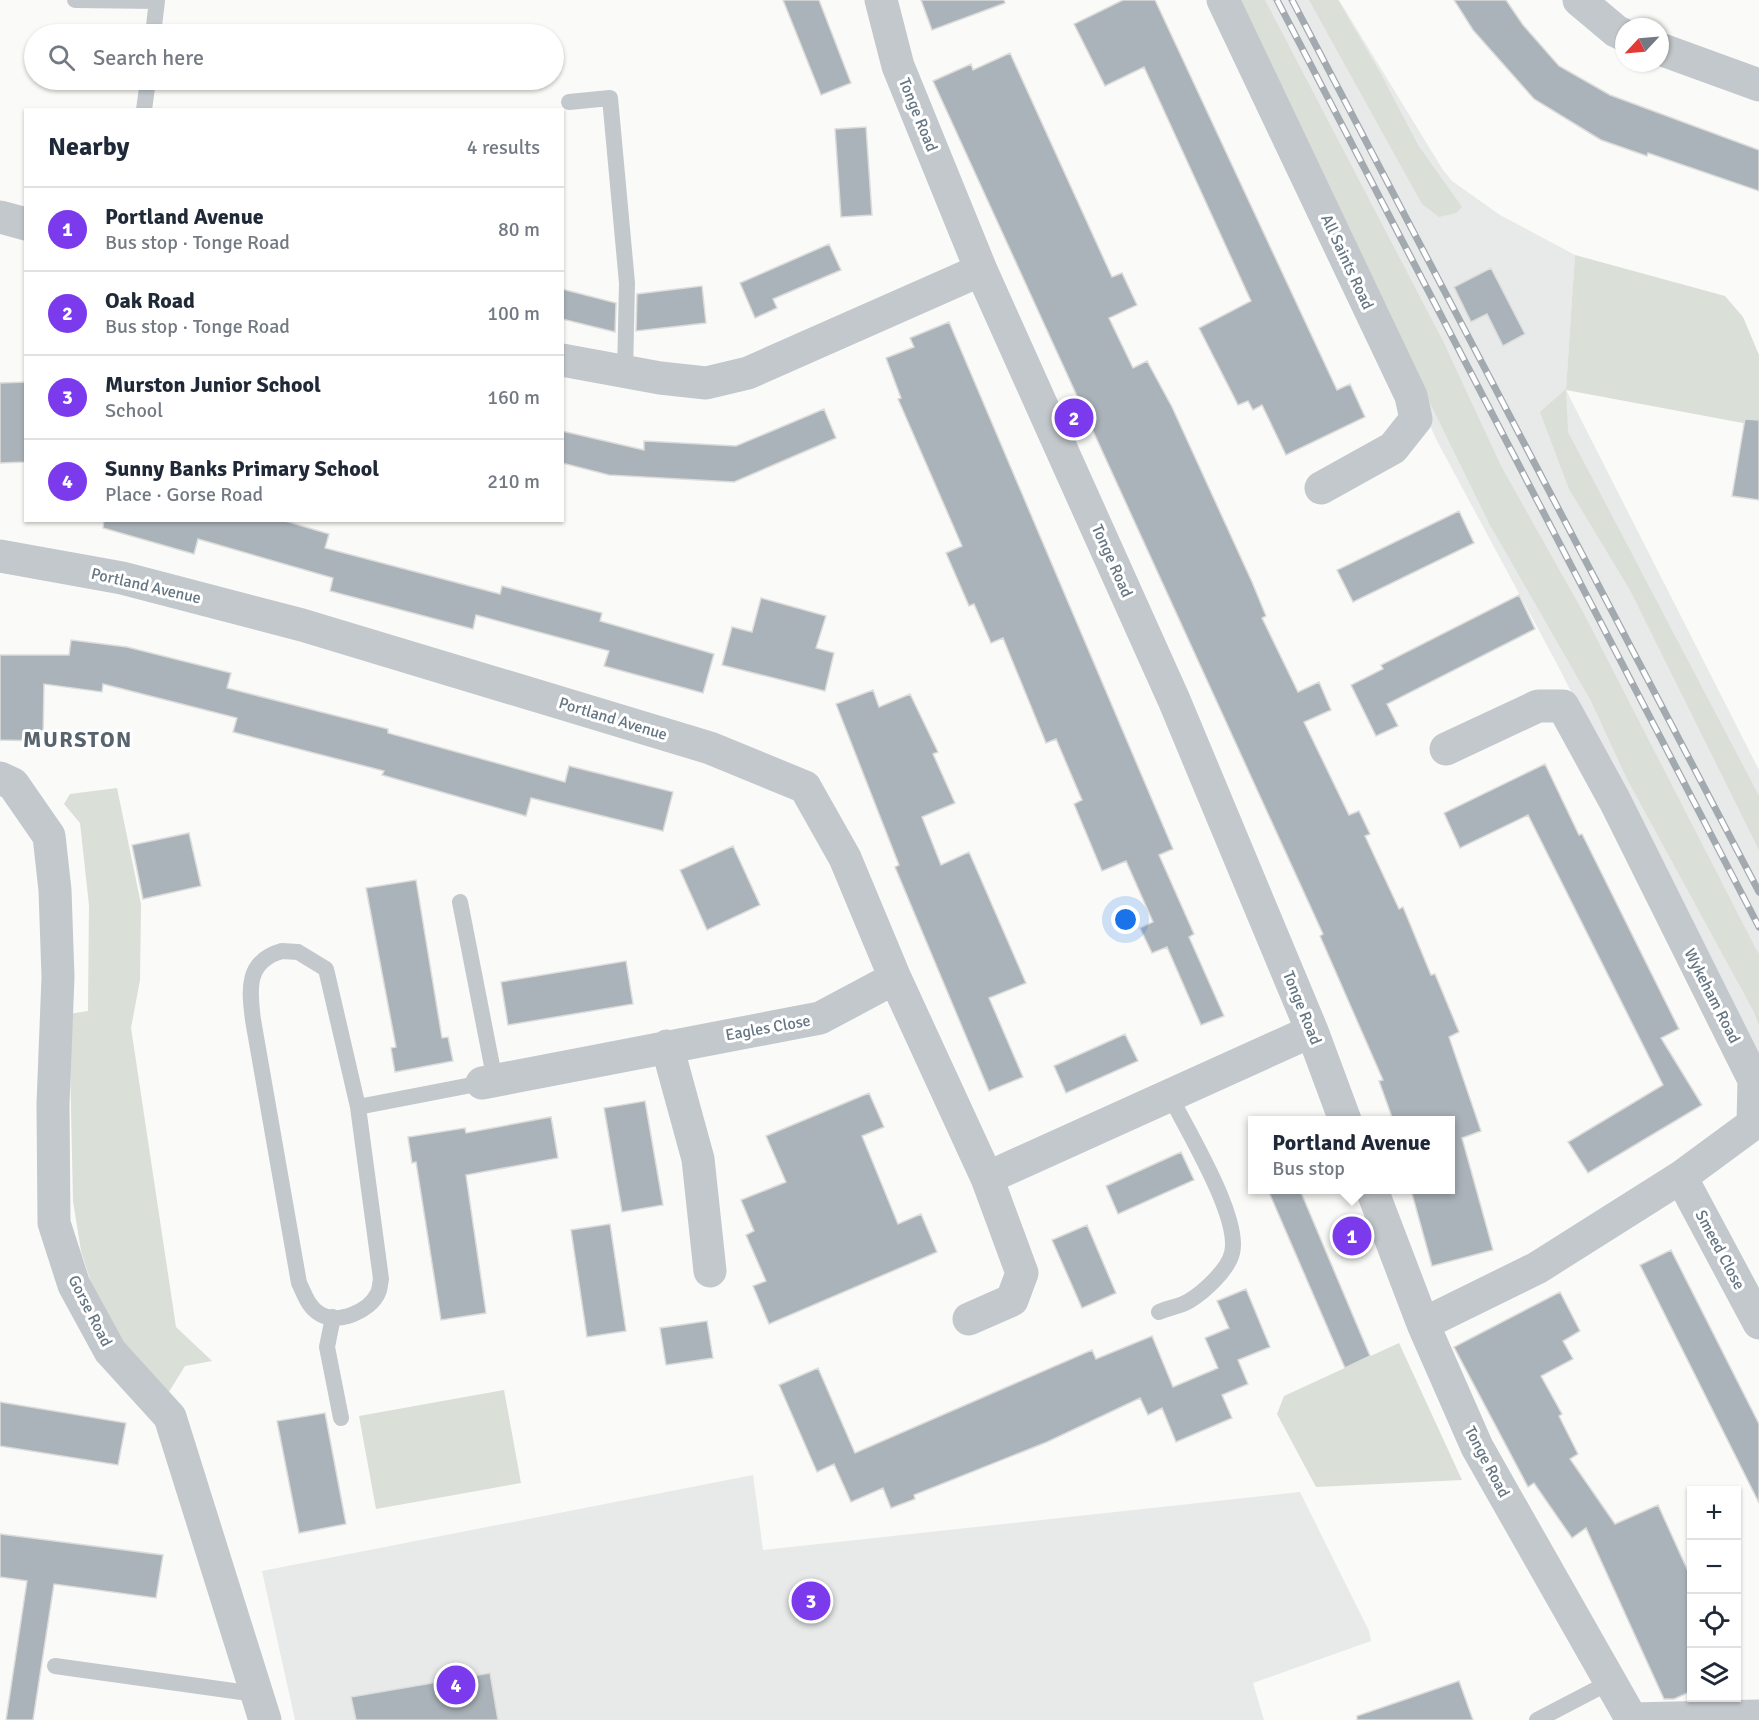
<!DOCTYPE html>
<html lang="en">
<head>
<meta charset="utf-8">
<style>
  :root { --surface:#fff; --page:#f6f6f7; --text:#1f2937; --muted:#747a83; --line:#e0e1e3; --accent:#7c3aed }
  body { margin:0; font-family:Signika,sans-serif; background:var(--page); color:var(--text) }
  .controls { position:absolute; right:18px; bottom:18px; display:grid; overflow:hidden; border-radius:0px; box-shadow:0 2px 4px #0004 }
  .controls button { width:54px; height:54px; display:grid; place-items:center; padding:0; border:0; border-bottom:2px solid var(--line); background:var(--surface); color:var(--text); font:30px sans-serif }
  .compass { position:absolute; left:1615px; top:18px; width:54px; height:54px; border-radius:50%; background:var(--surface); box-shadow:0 2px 4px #0004; rotate:244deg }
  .you { position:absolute; left:1126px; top:920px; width:21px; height:21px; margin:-15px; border:4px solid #fff; border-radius:50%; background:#1a73e8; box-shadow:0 0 0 9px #1a73e833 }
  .badge { display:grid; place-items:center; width:39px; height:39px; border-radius:50%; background:var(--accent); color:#fff; font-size:20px; font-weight:700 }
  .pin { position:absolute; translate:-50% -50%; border:3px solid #fff; box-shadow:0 2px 6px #0006 }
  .popup { position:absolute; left:1248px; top:1116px; width:207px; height:78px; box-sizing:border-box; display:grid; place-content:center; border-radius:0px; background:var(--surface); filter:drop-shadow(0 2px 4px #0005); font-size:20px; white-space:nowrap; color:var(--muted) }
  .popup b { font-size:22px; color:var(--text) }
  .popup::after { content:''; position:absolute; left:50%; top:100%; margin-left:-12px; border:12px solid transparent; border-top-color:var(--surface) }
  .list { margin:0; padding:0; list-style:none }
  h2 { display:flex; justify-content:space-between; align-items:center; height:78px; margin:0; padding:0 24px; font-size:26px }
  h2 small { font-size:20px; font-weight:400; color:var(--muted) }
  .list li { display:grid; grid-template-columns:39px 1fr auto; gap:18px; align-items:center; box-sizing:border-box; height:84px; padding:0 24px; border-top:2px solid var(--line) }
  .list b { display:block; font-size:22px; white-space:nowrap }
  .list p { margin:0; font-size:20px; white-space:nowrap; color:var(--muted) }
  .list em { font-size:20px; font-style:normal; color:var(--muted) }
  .icon { flex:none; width:33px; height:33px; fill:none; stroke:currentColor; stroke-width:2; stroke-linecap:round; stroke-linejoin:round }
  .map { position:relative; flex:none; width:1759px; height:1720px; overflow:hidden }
  .search { position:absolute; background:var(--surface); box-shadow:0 2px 4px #0004; left:24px; top:24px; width:540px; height:66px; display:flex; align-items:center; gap:15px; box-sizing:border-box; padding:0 21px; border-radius:33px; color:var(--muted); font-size:22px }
  .panel { position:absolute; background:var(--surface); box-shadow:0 2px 4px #0004; left:24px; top:108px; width:540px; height:414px; border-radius:0px }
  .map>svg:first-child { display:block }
  .built { fill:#e8e9e9 }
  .green { fill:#dadfd7 }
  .building { fill:#aab3b9; stroke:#dcdcda; stroke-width:1.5 }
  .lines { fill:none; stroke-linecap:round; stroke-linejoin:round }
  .lane { stroke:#c3c8cc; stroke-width:16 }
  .street { stroke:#c3c8cc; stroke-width:33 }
  .rail-casing { stroke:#a2aab0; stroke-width:7 }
  .rail { stroke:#fff; stroke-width:4.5; stroke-dasharray:14; stroke-linecap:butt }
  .labels { text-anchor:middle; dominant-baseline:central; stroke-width:6; stroke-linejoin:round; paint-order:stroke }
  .street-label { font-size:16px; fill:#657683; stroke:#fff }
  .district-label { font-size:22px; font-weight:bold; letter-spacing:1.5px; fill:#57646e; stroke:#fff }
</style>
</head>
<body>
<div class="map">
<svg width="1759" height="1720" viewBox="0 0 1759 1720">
  <rect width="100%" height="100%" fill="#fafaf8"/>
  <!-- built -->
  <path class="built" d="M1236 0H1339L1443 170 1452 181 1500 215 1575 255 1566 390 1759 770V1063L1557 664 1437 441Z
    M753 1475 763 1550 1300 1492 1369 1631 1371 1641 1253 1683 1264 1720H295L262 1571Z"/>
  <!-- green -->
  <path class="green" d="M1239 0H1265L1444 343 1501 466 1583 612 1759 955V1025L1753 1010 1627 779 1591 701 1490 525 1330 200Z
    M1309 0H1338L1381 74 1418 145 1462 207 1456 213 1439 217 1422 204Z
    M1575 255 1725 296 1743 317 1759 355V426L1566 390 1568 432 1759 796V850L1630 590 1569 489 1540 412 1566 389Z
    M117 788 141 904 140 980 131 1028 176 1327 212 1361 185 1366 167 1395 124 1344 99 1308 81 1251 73 1201 69 1014 88 1011 89 905 80 823 64 804 70 794Z
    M1399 1343 1462 1480 1316 1487 1277 1414 1284 1396Z
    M504 1390 521 1483 376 1509 359 1416Z"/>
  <!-- building -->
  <path class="building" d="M783 0H819L851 83 821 95Z
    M921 0H1004L1005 3 932 30Z
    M1123 0H1155L1337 390 1350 384 1365 417 1286 455 1262 405 1253 410 1248 401 1238 405 1199 328 1251 301 1144 67 1105 86 1074 24Z
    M1454 0H1506L1523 25 1559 66 1610 95 1759 150V191L1648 153 1647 156 1601 140 1534 99 1473 30Z
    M1010 53 1112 277 1122 273 1137 305 1109 318 1133 368 1147 361 1172 407 1252 582 1266 616 1262 618 1298 692 1319 682 1331 710 1304 722 1349 815 1359 811 1370 834 1365 836 1399 909 1403 907 1431 975 1435 974 1459 1032 1449 1037 1481 1131 1462 1138 1493 1250 1432 1266 1411 1190H1451V1120H1393L1379 1081 1383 1080 1320 936 1323 934 933 81 971 64 973 70Z
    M866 127 872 215 841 217 835 129Z
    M829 244 841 270 773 299 777 308 755 318 740 283Z
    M1491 268 1525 334 1503 346 1487 314 1471 322 1454 287Z
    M702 286 706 323 636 331 637 294Z
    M562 289 616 303 615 332 562 319Z
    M949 322 1173 849 1159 855 1194 934 1189 937 1224 1016 1201 1025 1167 947 1152 953 1140 928 1153 922 1126 861 1102 871 1074 804 1082 800 1056 739 1046 743 1003 638 991 643 974 604 969 606 946 553 962 546 898 399 901 398 886 358 914 347 910 338Z
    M26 382V462L0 463V383Z
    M824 409 836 438 734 482 609 475 562 463V431L644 450V441L736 446Z
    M1745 419 1759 420V500L1732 496Z
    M1459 511 1474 543 1353 602 1337 570Z
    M104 520H282L329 534 325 548 500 594 502 586 602 613 600 621 714 654 703 693 604 666 609 651 476 615 473 629 330 591 333 578 198 539 194 554 103 528Z
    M1519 595 1535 629 1387 704 1398 726 1376 736 1351 685 1383 669 1381 665Z
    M761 598 826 616 816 648 834 653 825 691 722 665 732 627 752 632Z
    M71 640 127 647 231 673 227 688 388 729V733L565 782 569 766 673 792 663 831 531 798 526 816 382 775 384 771 233 732 237 718 103 684 102 692 44 684 43 741 0 740V655H69Z
    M873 690 879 707 910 694 938 752 933 754 955 803 922 817 941 865 969 852 1026 983 989 998 1023 1077 989 1091 895 867 899 865 836 704Z
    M1545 764 1579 835 1582 834 1679 1029 1661 1038 1702 1105 1588 1173 1568 1142 1663 1085 1528 815 1460 848 1444 813Z
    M189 833 201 886 143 899 132 845Z
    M733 846 760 905 707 930 680 870Z
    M416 880 442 1038 448 1037 453 1061 395 1072 391 1048 396 1047 366 888Z
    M626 961 633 1004 508 1025 501 982Z
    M1125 1034 1138 1061 1066 1093 1054 1066Z
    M869 1093 884 1127 862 1136 898 1224 921 1214 937 1252 769 1324 753 1286 766 1281 746 1235 754 1231 741 1200 786 1182 766 1136Z
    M645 1101 663 1205 622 1212 604 1108Z
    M551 1117 558 1158 466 1175 486 1313 441 1320 416 1162 412 1163 408 1137 465 1128 466 1133Z
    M1181 1152 1194 1180 1118 1214 1106 1186Z
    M1268 1190H1300L1370 1356 1345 1368Z
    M610 1224 626 1331 587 1337 571 1230Z
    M1087 1225 1116 1293 1082 1308 1052 1240Z
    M1671 1250 1759 1424V1503L1640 1265Z
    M1246 1289 1270 1347 1238 1360 1248 1384 1222 1395 1232 1418 1176 1442 1162 1408 1148 1415 1140 1398 1047 1442 914 1495 915 1499 891 1508 883 1488 851 1502 834 1464 817 1472 779 1385 818 1368 855 1453 1092 1350 1096 1359 1152 1336 1173 1387 1218 1368 1205 1338 1229 1328 1217 1301Z
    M1560 1292 1580 1331 1563 1341 1573 1359 1541 1376 1562 1414 1559 1416 1578 1454 1570 1459 1615 1524 1658 1505 1692 1580V1691L1674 1699H1664L1586 1528 1572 1538 1534 1483 1528 1487 1454 1347Z
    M707 1321 713 1358 666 1365 660 1328Z
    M0 1402 126 1423 118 1465 0 1446Z
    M325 1413 346 1524 299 1533 277 1421Z
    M0 1534 163 1555 156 1598 54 1584 33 1720H6L27 1581 0 1577Z
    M490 1673 498 1720H356L351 1697Z
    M1459 1681 1473 1720H1357V1716Z"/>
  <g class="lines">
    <!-- lane -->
    <path class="lane" d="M75 0 157 1 153 34
      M569 102 610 98 627 283 625 373
      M144 110 148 80
      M460 902 495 1081
      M282 951 298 952 326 969 358 1107 381 1279C380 1283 380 1289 378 1293 370 1311 338 1325 320 1314 308 1307 305 1295 299 1283L253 1020C249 989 246 961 282 951Z
      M358 1107 482 1083
      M1159 1312C1168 1308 1181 1306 1189 1301 1204 1292 1228 1270 1232 1253 1241 1218 1187 1130 1170 1096
      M333 1317 327 1347 341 1418
      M55 1666 256 1694
      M1537 1720 1610 1682"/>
    <!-- street -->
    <path class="street" d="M881 0 898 66 981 270 1174 700 1312 1031 1345 1120
      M1223 0 1411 396 1416 419 1393 448 1321 488
      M1579 0 1616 31 1624 35
      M1660 49 1759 85
      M0 217 26 224
      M562 360 660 378 706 383 748 373 981 270
      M0 556 122 578 302 625 710 748 805 787 845 858 895 978 987 1178 1022 1273 1012 1300 969 1319
      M0 778 13 784 49 836 55 890 58 977 53 1104 54 1223 74 1285 110 1351 170 1417 265 1720
      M667 1046 698 1159 710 1271
      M482 1083 820 1018 895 978
      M1681 1177 1759 1323
      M987 1178 1312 1031
      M1372 1190 1423 1324 1477 1447 1632 1720
      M1423 1324 1537 1268 1681 1177 1753 1124 1754 1080 1615 801 1563 706H1538L1446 749
      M1631 1719 1759 1716"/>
    <defs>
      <path id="rail" d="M1277 0 1759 927
        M1292 0 1759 892"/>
    </defs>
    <!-- rail casing -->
    <use href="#rail" class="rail-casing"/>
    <!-- rail -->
    <use href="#rail" class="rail"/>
  </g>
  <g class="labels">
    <!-- street labels -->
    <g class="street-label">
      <text transform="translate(918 115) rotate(68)">Tonge Road</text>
      <text transform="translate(1347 262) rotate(65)">All Saints Road</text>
      <text transform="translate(1112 561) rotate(66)">Tonge Road</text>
      <text transform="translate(146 586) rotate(13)">Portland Avenue</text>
      <text transform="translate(613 719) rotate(17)">Portland Avenue</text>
      <text transform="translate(1712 996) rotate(63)">Wykeham Road</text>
      <text transform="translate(1302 1008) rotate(68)">Tonge Road</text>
      <text transform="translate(768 1028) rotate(-10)">Eagles Close</text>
      <text transform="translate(1720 1250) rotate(62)">Smeed Close</text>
      <text transform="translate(90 1311) rotate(63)">Gorse Road</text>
      <text transform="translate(1487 1462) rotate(62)">Tonge Road</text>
    </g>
    <!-- district labels -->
    <g class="district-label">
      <text x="78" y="739">MURSTON</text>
    </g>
  </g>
</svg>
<div class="controls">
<button>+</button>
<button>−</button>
<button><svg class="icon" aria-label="locate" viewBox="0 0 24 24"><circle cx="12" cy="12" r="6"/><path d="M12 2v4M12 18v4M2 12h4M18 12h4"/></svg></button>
<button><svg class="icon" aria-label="layers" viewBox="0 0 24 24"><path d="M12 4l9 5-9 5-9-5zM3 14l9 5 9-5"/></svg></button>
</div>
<svg class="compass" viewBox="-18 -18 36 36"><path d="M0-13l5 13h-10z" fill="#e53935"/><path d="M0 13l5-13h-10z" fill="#747a83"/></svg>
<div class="you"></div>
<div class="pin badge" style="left:1352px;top:1236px">1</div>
<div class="popup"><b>Portland Avenue</b>Bus stop</div>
<div class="pin badge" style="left:1074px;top:418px">2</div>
<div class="pin badge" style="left:811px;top:1601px">3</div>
<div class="pin badge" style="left:456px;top:1685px">4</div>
<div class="search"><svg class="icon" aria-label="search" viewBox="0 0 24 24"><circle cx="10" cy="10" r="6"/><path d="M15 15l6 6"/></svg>Search here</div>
<section class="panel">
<h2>Nearby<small>4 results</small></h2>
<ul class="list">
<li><span class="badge">1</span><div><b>Portland Avenue</b><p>Bus stop · Tonge Road</p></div><em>80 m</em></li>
<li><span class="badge">2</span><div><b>Oak Road</b><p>Bus stop · Tonge Road</p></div><em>100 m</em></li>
<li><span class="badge">3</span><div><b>Murston Junior School</b><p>School</p></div><em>160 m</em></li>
<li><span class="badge">4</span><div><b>Sunny Banks Primary School</b><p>Place · Gorse Road</p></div><em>210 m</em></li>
</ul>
</section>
</div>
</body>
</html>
